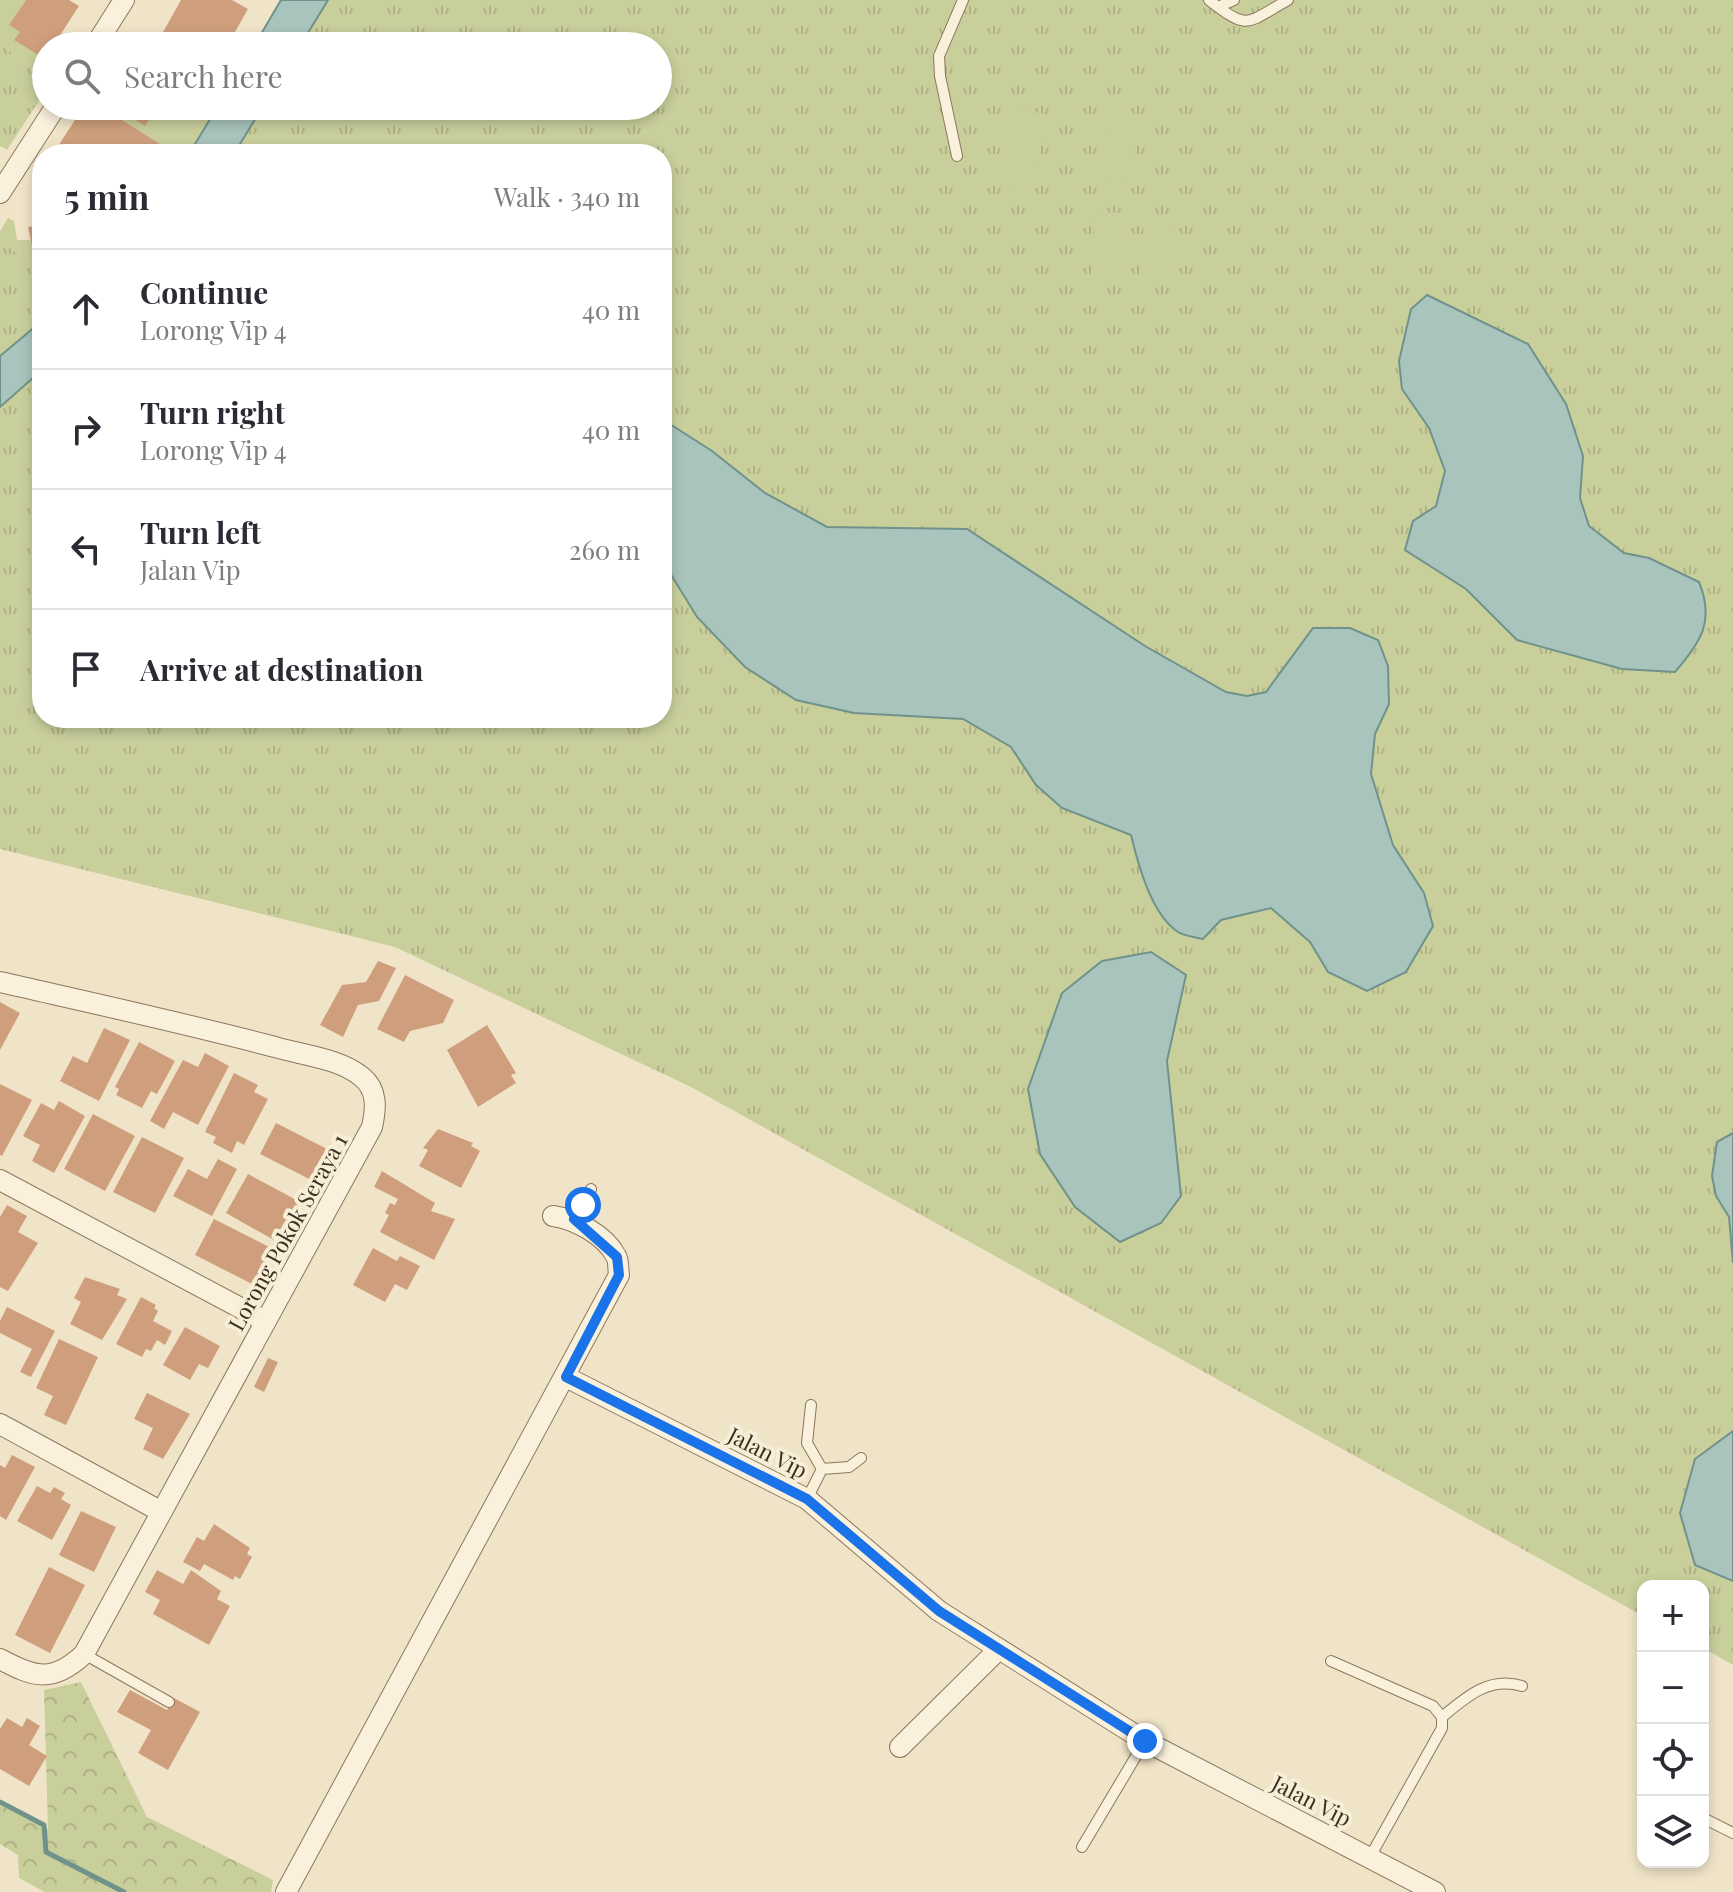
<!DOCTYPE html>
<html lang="en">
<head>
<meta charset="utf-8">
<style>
  :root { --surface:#fff; --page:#f2f2f3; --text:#2b2b33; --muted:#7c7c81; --line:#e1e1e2 }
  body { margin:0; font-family:"Playfair Display",serif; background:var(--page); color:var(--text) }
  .controls { position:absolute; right:24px; bottom:24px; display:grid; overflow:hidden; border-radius:16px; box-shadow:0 4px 12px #0003 }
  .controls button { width:72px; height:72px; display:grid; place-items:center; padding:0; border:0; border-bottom:2px solid var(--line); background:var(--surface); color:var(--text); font:40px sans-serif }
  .stop { position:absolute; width:24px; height:24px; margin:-18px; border:6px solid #1a73e8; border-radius:50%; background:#fff }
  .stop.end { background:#1a73e8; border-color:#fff; box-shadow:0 2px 8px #0008 }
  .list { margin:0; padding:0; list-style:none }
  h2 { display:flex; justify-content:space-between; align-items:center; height:104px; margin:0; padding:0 32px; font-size:34px }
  h2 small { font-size:26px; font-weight:400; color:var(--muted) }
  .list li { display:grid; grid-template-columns:52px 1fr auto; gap:24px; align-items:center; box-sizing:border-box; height:120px; padding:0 32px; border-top:2px solid var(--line) }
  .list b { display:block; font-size:30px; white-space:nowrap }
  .list p { margin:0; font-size:26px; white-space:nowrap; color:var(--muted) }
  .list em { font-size:26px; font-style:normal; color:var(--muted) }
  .icon { flex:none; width:44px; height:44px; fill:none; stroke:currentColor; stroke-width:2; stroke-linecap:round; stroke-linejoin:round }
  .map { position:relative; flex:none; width:1733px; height:1892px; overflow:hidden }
  .search { position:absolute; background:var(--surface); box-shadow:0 4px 12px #0003; left:32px; top:32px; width:640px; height:88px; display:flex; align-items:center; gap:20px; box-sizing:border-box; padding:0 28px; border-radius:44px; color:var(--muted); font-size:30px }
  .panel { position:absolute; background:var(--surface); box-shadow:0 4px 12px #0003; left:32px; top:144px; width:640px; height:584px; border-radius:32px }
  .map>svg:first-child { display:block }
  .grass { fill:url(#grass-tufts) }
  .forest { fill:url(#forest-crowns) }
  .garden { fill:#c9cf9b }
  .water { fill:#a9c4bc; stroke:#6f938a; stroke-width:2 }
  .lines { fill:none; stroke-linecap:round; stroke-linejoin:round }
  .stream { stroke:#6f938a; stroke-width:5 }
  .building { fill:#cf9f7d }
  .service-casing { stroke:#8d765c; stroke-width:12 }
  .minor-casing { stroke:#8d765c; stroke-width:22 }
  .service { stroke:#faf1dc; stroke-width:10 }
  .minor { stroke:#faf1dc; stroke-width:20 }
  .route { stroke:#1a73e8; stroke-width:10 }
  .labels { text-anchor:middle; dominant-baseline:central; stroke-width:8; stroke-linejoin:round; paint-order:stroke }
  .street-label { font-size:22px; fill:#3d2e20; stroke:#f7eed8 }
</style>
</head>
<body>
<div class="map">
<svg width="1733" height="1892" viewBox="0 0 1733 1892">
  <defs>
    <pattern id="grass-tufts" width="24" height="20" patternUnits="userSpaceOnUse" patternTransform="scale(2)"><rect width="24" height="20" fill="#c9cf9b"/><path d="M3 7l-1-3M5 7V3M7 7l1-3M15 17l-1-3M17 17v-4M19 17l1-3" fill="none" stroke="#aeb285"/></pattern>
    <pattern id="forest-crowns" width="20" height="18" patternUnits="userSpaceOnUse" patternTransform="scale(2)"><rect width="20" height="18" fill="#c9cf9b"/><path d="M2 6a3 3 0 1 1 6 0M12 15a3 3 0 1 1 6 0" fill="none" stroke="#aeb285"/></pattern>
  </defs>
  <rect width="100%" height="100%" fill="#f0e4c8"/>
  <!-- grass -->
  <path class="grass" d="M328 0H1733V1665L1703 1648V1586H1643V1616L691 1087 395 947 0 849V407L42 370V718H662V154H234L263 106H658V46H300Z
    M0 45 46 74V90L7 150 0 146Z
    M0 242 42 268V321L0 356Z"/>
  <!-- forest -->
  <path class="forest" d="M81 1682 147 1817 273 1880 271 1892H45L19 1878 18 1855 0 1844V1805L48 1829 44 1690Z"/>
  <!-- garden -->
  <path class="garden" d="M0 0H26L10 25 20 32 15 40 46 58V74L0 45Z
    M100 106H218L189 154H176Z
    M1003 110 1042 113 1037 187 997 184Z
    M1109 118 1139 120 1130 181 1101 178Z
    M1095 212 1123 213 1121 275 1092 274Z
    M1144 215 1173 216 1170 278 1141 277Z
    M8 218 14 221 17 240H30L32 247 42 245V268L0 242V231Z"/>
  <!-- water -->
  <path class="water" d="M281 0H328L300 46H254Z
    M218 106H263L234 154H189Z
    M1427 295 1528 344 1566 404 1583 456 1580 498 1589 526 1624 553 1649 558 1699 582C1715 621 1701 642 1675 672L1622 669 1517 640 1466 589 1405 550 1413 521 1436 506 1445 471 1429 428 1402 389 1399 361 1411 309Z
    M42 321V370L0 407V356Z
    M662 419 712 451 765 493 827 527 967 529 1145 646 1226 692 1247 696 1266 692 1313 628H1350L1378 640 1388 666 1389 704 1375 734 1371 774 1393 845 1424 893 1433 926 1406 972 1367 991 1328 972 1310 942 1271 908 1221 920 1203 939C1195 937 1184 936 1178 932 1151 914 1138 864 1131 835L1062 808 1036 785 1011 747 963 719 854 713 796 700 745 667 697 617 662 560Z
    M1151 952 1186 975 1167 1061 1181 1196 1161 1223 1120 1242 1075 1207 1040 1154 1028 1089 1062 993 1102 961Z
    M1733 1133V1263L1729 1217 1716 1196 1712 1176 1717 1142Z
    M1733 1431V1581L1695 1565 1680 1513 1695 1459Z"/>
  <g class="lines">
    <!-- stream -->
    <path class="stream" d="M0 1802 44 1825 46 1852 124 1892"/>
  </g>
  <!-- building -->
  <path class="building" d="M26 0H69L79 6 53 46H46L45 59 14 40 20 32 9 25Z
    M181 0H232L248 9 227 46H183L162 34Z
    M84 106H100L176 154H147L135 146 129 154H53Z
    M113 106H158L145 126Z
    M42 225V245L32 247 28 227Z
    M378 961 396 968 379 1001 358 1005 343 1037 320 1025 342 985 366 982Z
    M405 975 454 1000 443 1023 410 1031 404 1042 377 1029Z
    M0 1002 20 1013 0 1050Z
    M487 1025 516 1073 511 1075 516 1083 478 1107 447 1050Z
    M104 1028 130 1040 99 1101 60 1081 73 1056 87 1063Z
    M139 1042 175 1061 157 1094 151 1091 142 1108 116 1095 119 1089 115 1087Z
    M205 1053 229 1066 198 1125 173 1112 164 1129 150 1121 183 1060 198 1067Z
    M234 1073 258 1085 254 1092 268 1099 244 1145 237 1141 232 1153 213 1143 216 1137 205 1132Z
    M0 1084 32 1100 2 1156 0 1155Z
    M59 1101 85 1116 54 1173 32 1161 40 1145 23 1136 41 1103 54 1110Z
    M93 1114 135 1136 105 1191 64 1169Z
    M276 1123 333 1152 317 1183 260 1154Z
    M438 1129 473 1143 471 1146 480 1151 461 1188 419 1166 428 1150 423 1148Z
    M142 1137 184 1158 155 1213 113 1192Z
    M218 1159 237 1169 212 1216 173 1196 188 1169 207 1179Z
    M382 1171 435 1203 431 1211 455 1219 434 1260 380 1232 389 1215 385 1213 390 1203 395 1205 398 1199 374 1187Z
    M248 1174 302 1203 291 1224 285 1221 274 1240 226 1213Z
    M7 1205 27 1216 18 1232 38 1243 8 1291 0 1287V1217Z
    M214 1219 275 1250 256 1286 195 1255Z
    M373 1248 397 1261 400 1256 420 1266 407 1290 395 1284 385 1302 353 1285Z
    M85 1277 120 1289 117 1295 127 1299 102 1340 70 1324 81 1302 74 1298Z
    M141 1297 156 1305 154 1308 158 1311 153 1321 172 1331 165 1345 157 1340 151 1351 146 1349 142 1357 116 1344Z
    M7 1307 55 1331 31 1377 20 1372 32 1349 0 1333V1321Z
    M185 1327 220 1346 208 1368 199 1364 190 1380 163 1365Z
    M59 1339 98 1357 66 1425 44 1415 53 1396 36 1388Z
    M268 1358 278 1362 264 1392 254 1387Z
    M147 1393 190 1414 163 1459 143 1449 153 1428 134 1419Z
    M12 1455 35 1467 6 1520 0 1516V1465L5 1468Z
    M37 1486 50 1493 54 1487 65 1493 61 1499 71 1505 52 1540 17 1521Z
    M81 1511 116 1527 94 1572 59 1555Z
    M214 1524 250 1548 247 1554 252 1557 240 1579 235 1576 233 1580 204 1564 200 1571 183 1562 197 1537 204 1541Z
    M49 1567 85 1585 50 1653 15 1635Z
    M157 1570 183 1584 191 1570 221 1591 217 1599 230 1606 209 1645 153 1614 160 1600 145 1592Z
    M130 1690 167 1710 174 1698 200 1712 168 1770 138 1753 151 1730 117 1712Z
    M7 1718 22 1727 27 1718 40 1726 29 1745 47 1756 29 1786 0 1769V1729Z"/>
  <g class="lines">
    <defs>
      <path id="service" d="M1209 0C1249 31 1245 24 1288 0
        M1218 7 1234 0
        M957 156 940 76 939 56 963 0
        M574 1219 591 1189
        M811 1405 807 1443 822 1469
        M807 1499 822 1469 849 1467 861 1458
        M84 1654 169 1702
        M1331 1661 1433 1706 1442 1717V1728L1370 1857
        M1442 1717C1466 1697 1489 1676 1522 1686
        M1703 1818 1733 1833
        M1082 1847 1145 1741"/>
      <path id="minor" d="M95 46 124 0
        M0 193 56 106
        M0 982C92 1003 184 1023 275 1047 302 1055 339 1058 362 1077 378 1090 376 1109 372 1127L84 1654C53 1683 35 1678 0 1659
        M0 1180 265 1321
        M566 1377 807 1499 939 1611 1145 1741 1435 1892
        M0 1424 160 1511
        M900 1747 999 1649
        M286 1892 619 1275C618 1270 619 1261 616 1256 605 1235 575 1219 553 1216"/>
    </defs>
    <!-- service casing -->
    <use href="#service" class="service-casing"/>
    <!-- minor casing -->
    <use href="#minor" class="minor-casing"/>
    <!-- service -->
    <use href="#service" class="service"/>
    <!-- minor -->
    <use href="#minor" class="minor"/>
  </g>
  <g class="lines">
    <!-- route -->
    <path class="route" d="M583 1205 574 1219 617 1257 619 1275 566 1377 807 1499 939 1611 1145 1741"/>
  </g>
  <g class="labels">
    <!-- street labels -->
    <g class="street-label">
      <text transform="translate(287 1232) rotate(-61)">Lorong Pokok Seraya 1</text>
      <text transform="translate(768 1452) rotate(27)">Jalan Vip</text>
      <text transform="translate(1312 1800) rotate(27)">Jalan Vip</text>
    </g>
  </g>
</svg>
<div class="controls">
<button>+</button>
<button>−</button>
<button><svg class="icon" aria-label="locate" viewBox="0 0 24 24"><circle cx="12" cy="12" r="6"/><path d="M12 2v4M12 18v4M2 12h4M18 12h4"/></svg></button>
<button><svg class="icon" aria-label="layers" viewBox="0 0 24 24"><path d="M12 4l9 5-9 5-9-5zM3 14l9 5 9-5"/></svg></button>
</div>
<div class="stop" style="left:583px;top:1205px"></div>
<div class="stop end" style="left:1145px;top:1741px"></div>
<div class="search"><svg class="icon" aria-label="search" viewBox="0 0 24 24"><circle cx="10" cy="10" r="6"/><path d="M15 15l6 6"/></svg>Search here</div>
<section class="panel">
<h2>5 min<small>Walk · 340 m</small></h2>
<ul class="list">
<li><svg class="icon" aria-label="ahead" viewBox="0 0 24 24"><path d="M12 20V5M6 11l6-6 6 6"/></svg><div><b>Continue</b><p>Lorong Vip 4</p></div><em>40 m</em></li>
<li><svg class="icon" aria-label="right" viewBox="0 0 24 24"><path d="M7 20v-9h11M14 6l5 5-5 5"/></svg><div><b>Turn right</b><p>Lorong Vip 4</p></div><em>40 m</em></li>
<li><svg class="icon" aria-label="left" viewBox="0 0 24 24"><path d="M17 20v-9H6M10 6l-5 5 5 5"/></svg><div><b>Turn left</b><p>Jalan Vip</p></div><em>260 m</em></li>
<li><svg class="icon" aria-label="arrive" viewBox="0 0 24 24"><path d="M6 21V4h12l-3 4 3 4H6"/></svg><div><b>Arrive at destination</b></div></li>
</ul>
</section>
</div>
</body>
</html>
